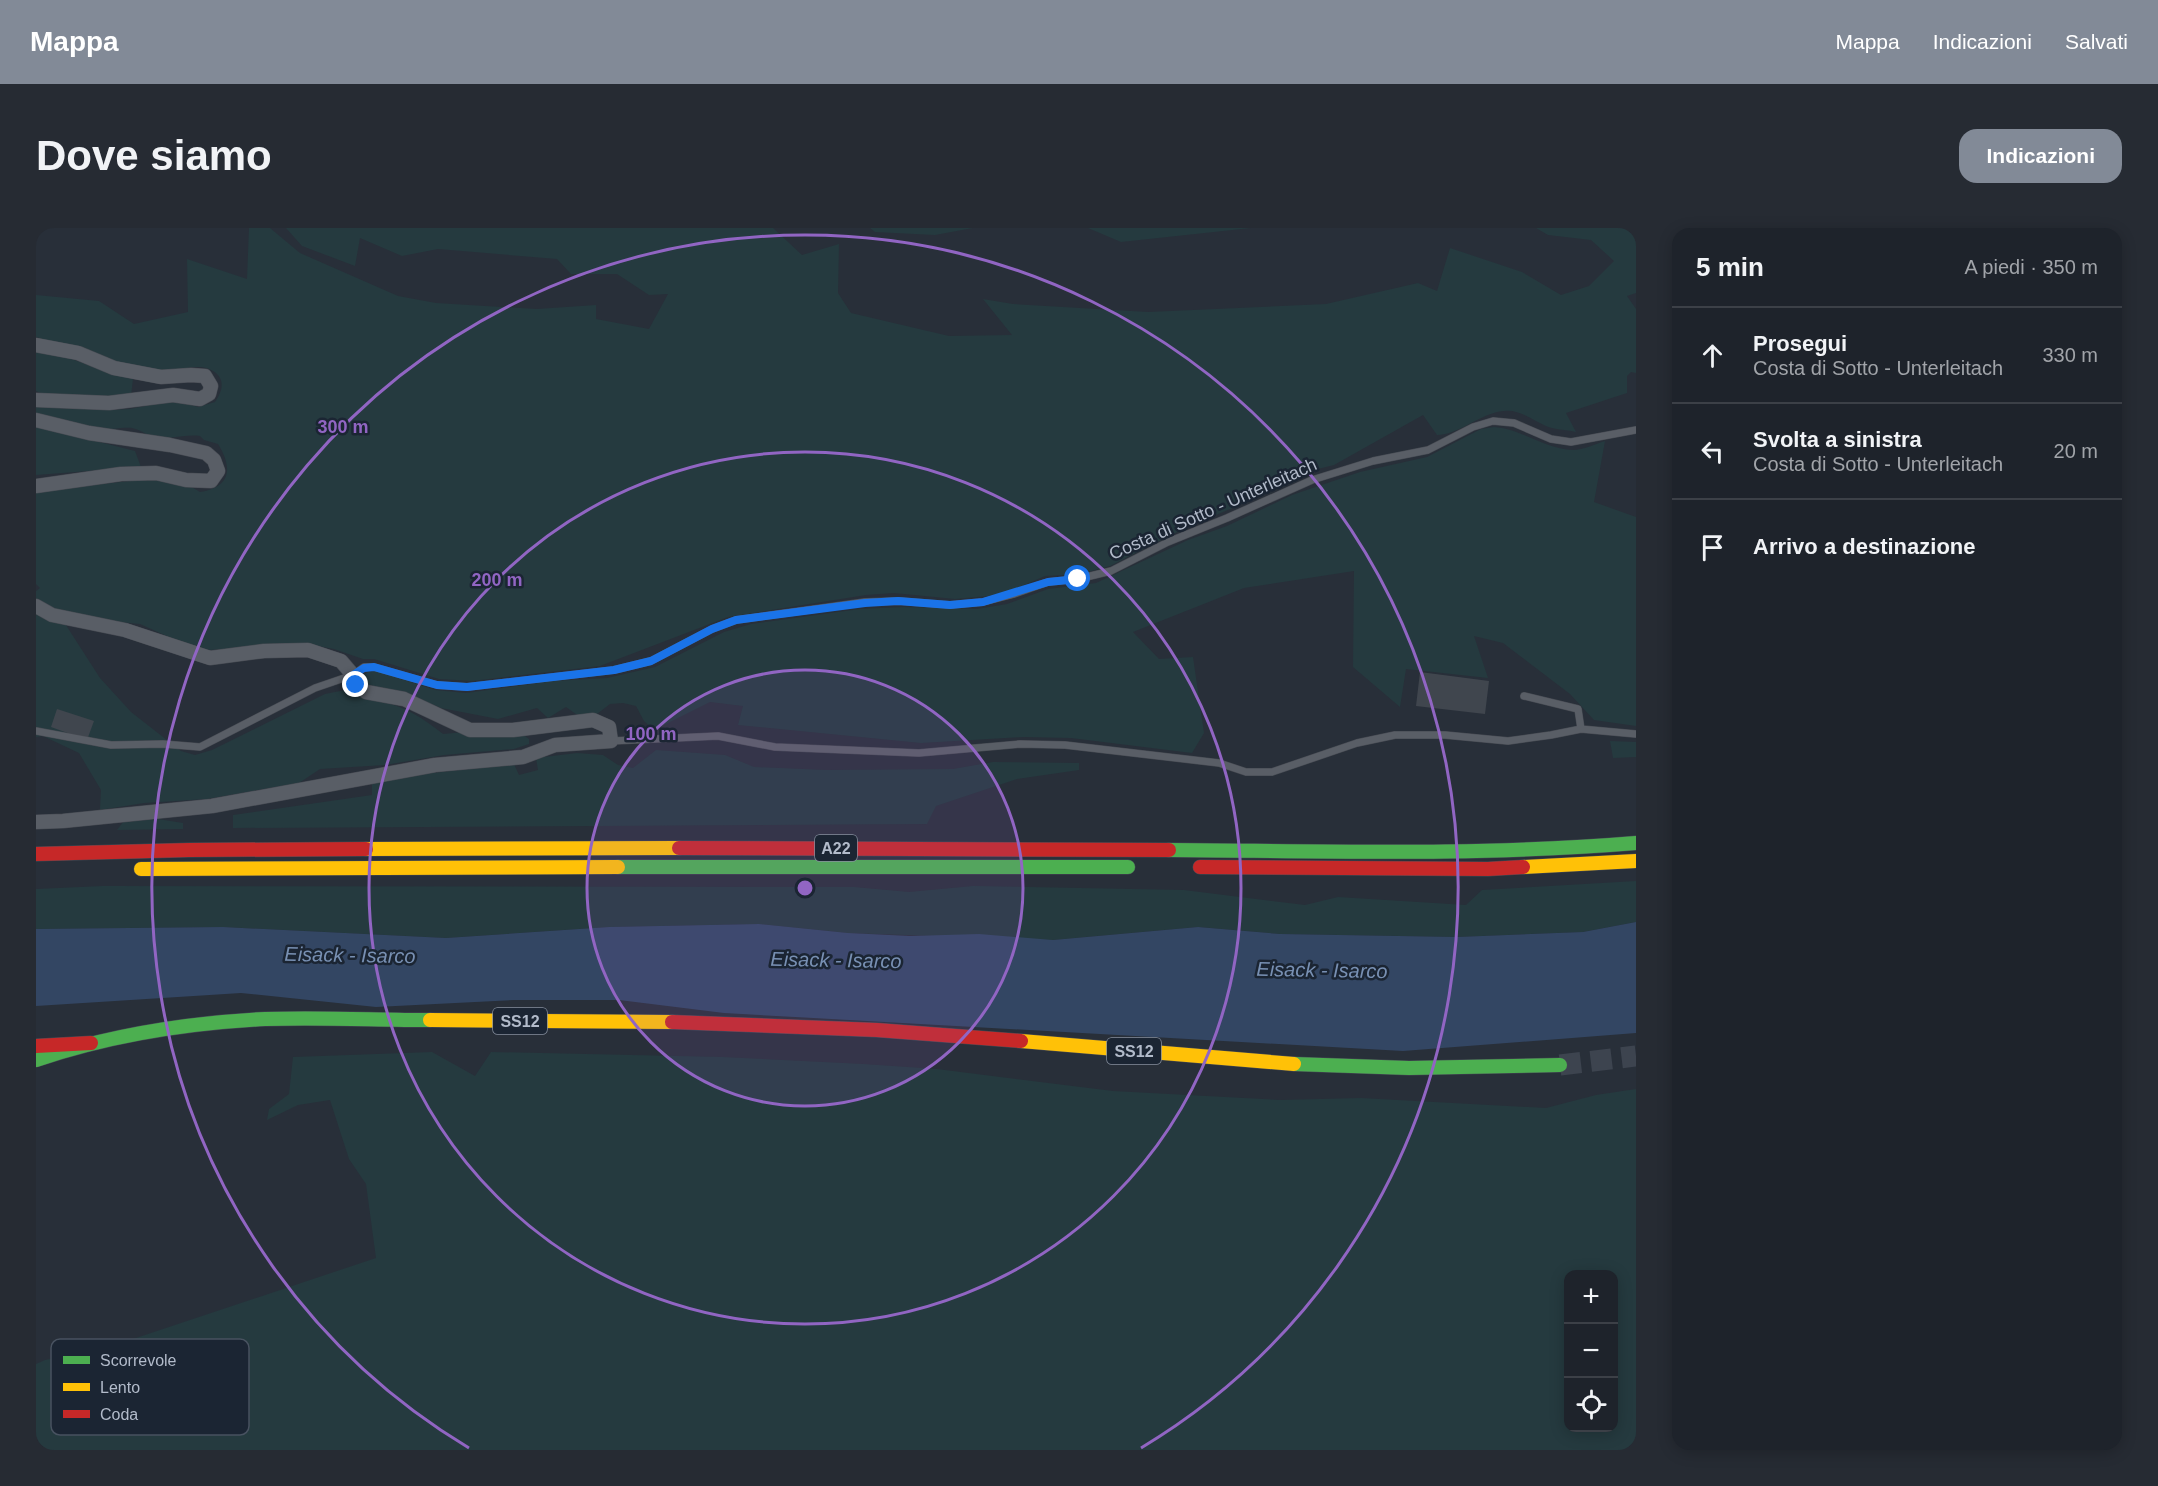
<!DOCTYPE html>
<html lang="it">
<head>
<meta charset="utf-8">
<style>
  :root { --surface:#1e232b; --page:#262b33; --text:#f1f3f6; --muted:#a1a4a9; --line:#3c4047; --accent:#828a97 }
  body { margin:0; font-family:Arial,sans-serif; background:var(--page); color:var(--text) }
  .controls { position:absolute; right:18px; bottom:18px; display:grid; overflow:hidden; border-radius:12px; box-shadow:0 3px 15px #0003 }
  .controls button { width:54px; height:54px; display:grid; place-items:center; padding:0; border:0; border-bottom:2px solid var(--line); background:var(--surface); color:var(--text); font:30px sans-serif }
  .stop { position:absolute; width:18px; height:18px; margin:-14px; border:4px solid #1a73e8; border-radius:50%; background:#fff }
  .stop.end { background:#1a73e8; border-color:#fff; box-shadow:0 2px 6px #0008 }
  .list { margin:0; padding:0; list-style:none }
  h2 { display:flex; justify-content:space-between; align-items:center; height:78px; margin:0; padding:0 24px; font-size:26px }
  h2 small { font-size:20px; font-weight:400; color:var(--muted) }
  .list li { display:grid; grid-template-columns:39px 1fr auto; gap:18px; align-items:center; box-sizing:border-box; height:96px; padding:0 24px; border-top:2px solid var(--line) }
  .list b { display:block; font-size:22px; white-space:nowrap }
  .list p { margin:0; font-size:20px; white-space:nowrap; color:var(--muted) }
  .list em { font-size:20px; font-style:normal; color:var(--muted) }
  .icon { flex:none; width:33px; height:33px; fill:none; stroke:currentColor; stroke-width:2; stroke-linecap:round; stroke-linejoin:round }
  .map { position:relative; flex:none; width:1600px; height:1222px; overflow:hidden; border-radius:18px }
  header { display:flex; align-items:center; gap:36px; box-sizing:border-box; height:84px; padding:0 30px; background:var(--accent); color:#fff }
  header strong { font-size:28px }
  nav { display:flex; gap:33px; margin-inline-start:auto; font-size:21px }
  .intro { display:flex; align-items:center; justify-content:space-between; box-sizing:border-box; height:144px; padding:0 36px }
  h1 { margin:0; font-size:42px }
  .button { padding:15px 27px; border-radius:18px; background:var(--accent); color:#fff; font-size:21px; font-weight:700 }
  main { display:flex; gap:36px; padding:0 36px }
  aside { flex:1; background:var(--surface); border-radius:18px; box-shadow:0 3px 15px #0003 }
  .map>svg:first-child { display:block }
  .green { fill:#253a3f; fill-rule:evenodd }
  .water { fill:#334663 }
  .building { fill:#40464e }
  .lines { fill:none; stroke-linecap:round; stroke-linejoin:round }
  .primary-tunnel { stroke:#3d444f; stroke-width:21; stroke-dasharray:21 10; stroke-linecap:butt }
  .lane-casing { stroke:#474b53; stroke-width:8 }
  .street-casing { stroke:#474b53; stroke-width:15 }
  .fast-casing { stroke:#464b55; stroke-width:15 }
  .slow-casing { stroke:#464b55; stroke-width:15 }
  .jam-casing { stroke:#464b55; stroke-width:15 }
  .lane { stroke:#595e66; stroke-width:7 }
  .street { stroke:#595e66; stroke-width:14 }
  .fast { stroke:#4caf50; stroke-width:14 }
  .slow { stroke:#ffc107; stroke-width:14 }
  .jam { stroke:#c62828; stroke-width:14 }
  .route { stroke:#1a73e8; stroke-width:8 }
  .ring { fill:none; stroke:#9165c3; stroke-width:3 }
  .labels { text-anchor:middle; dominant-baseline:central; stroke-width:5; stroke-linejoin:round; paint-order:stroke }
  .shield { fill:#1b2533; stroke:#858e9d; stroke-width:1.5 }
  .shield-label { font-size:16px; font-weight:bold; fill:#b2bbca }
  .street-label { font-size:18px; fill:#b2bbca; stroke:#1b2533 }
  .water-label { font-size:20px; font-style:italic; fill:#7890b3; stroke:#1b2533 }
  .key { fill:#1b2533; stroke:#485260; stroke-width:1.5 }
  .key-label { font-size:16px; fill:#b2bbca }
  .centre { fill:#9165c3; stroke:#1b2533; stroke-width:3 }
  .ring-label { font-size:18px; text-anchor:middle; font-weight:bold; fill:#9165c3; stroke:#1b2533; stroke-width:5; stroke-linejoin:round; paint-order:stroke }
</style>
</head>
<body>
<header>
<strong>Mappa</strong>
<nav><a>Mappa</a><a>Indicazioni</a><a>Salvati</a></nav>
</header>
<div class="intro"><h1>Dove siamo</h1><a class="button">Indicazioni</a></div>
<main>
<div class="map">
<svg width="1600" height="1222" viewBox="0 0 1600 1222">
  <rect width="100%" height="100%" fill="#282f39"/>
  <!-- green -->
  <path class="green" d="M213 0H234L264 25 362 68 400 75 501 81 560 77V91L613 101 632 66 613 67 581 46H535L521 31 402 21 366 28 324 10 319 38 266 18 250 0H737L766 27 803 16 802 65 815 85 913 108 976 107 947 71 977 76 1112 84 1290 76 1382 55 1401 63 1414 20 1486 44 1525 67 1553 58 1578 33 1555 12 1512 7 1500 0H1600V65L1591 68 1600 81V145L1595 144 1591 148V165L1530 185 1540 204C1532 202 1524 202 1516 200 1500 196 1487 181 1468 183 1444 185 1423 207 1401 207L1387 187 1298 237 1270 244 1239 256 1234 264 1147 301 1074 338 1044 346 1009 348 974 363 953 368 919 371 858 365 830 367 692 389 564 438 436 453 403 451 338 431H327L298 421 271 416 173 422 133 409 104 396 62 392 15 382 0 373V363L4 360 0 356V263L122 250 149 255 164 264C195 259 197 240 182 216L168 212 164 208C149 206 137 211 122 210 113 209 106 202 96 200 85 199 68 203 54 202 36 200 17 192 0 187V176L75 182 94 181 139 172 162 179 179 174C185 165 190 154 180 145 163 131 140 146 121 144 79 138 41 120 0 109V67L63 73 98 96 152 84 151 31 211 51Z
    M834 0H937L899 7 839 4Z
    M1052 0H1215L1085 14Z
    M0 122C34 127 64 144 97 151L95 168 78 170 7 166 0 163Z
    M0 198 99 223 105 239 0 247Z
    M1458 199C1486 201 1509 221 1537 222 1547 222 1559 216 1569 213L1558 274 1600 289V498L1558 492 1534 466 1467 415 1438 408 1452 450 1370 441 1364 479 1317 439 1318 343 1208 360 1097 404 1123 431 1157 429 1168 505 1156 525 1035 510 988 509 885 515 702 497 707 478 674 474 618 502 608 493 600 478 587 475 574 476 561 486 544 489 530 479 512 490 501 480 462 491 405 480 381 470 330 459 325 449 332 444 341 443 399 462 430 465 517 453 571 450 619 439 688 404 715 396 824 381 866 379 941 381 971 376 1012 361 1060 355 1152 312 1191 298 1256 267 1324 244 1391 229 1445 201Z
    M0 385 10 392 28 394 64 450 95 484 145 523 159 527 176 522 289 466 309 462C321 468 332 469 345 473 369 479 387 490 407 506L429 504 486 506 493 511V516L478 521 408 527 349 537 284 541 263 555 171 571 108 575 64 582 65 562 43 525 7 508 0 509Z
    M1574 513 1600 514V529L1577 530Z
    M620 522 689 527 718 539 790 542 917 541 957 534 1043 535V542L981 551 900 578 891 596 197 600V587L336 567V555L378 547 478 536 483 547 502 542 500 530 541 525 567 527 582 537 597 540Z
    M122 591 147 595V601L81 602 87 594Z
    M1600 653V694L1547 704 1421 709 1244 706 1162 699 1017 712 812 705 723 696 573 699 410 710 187 699 0 701V661L67 658 818 659 873 664 937 658 1148 662 1269 677 1302 669 1430 677 1446 662Z
    M396 824 439 848 455 824 686 829 827 836 901 841 1077 863 1244 872 1325 870 1510 880 1560 867 1600 861V1222H0V1136L9 1132 70 1120 340 1030 330 956 313 931 294 872 262 877 231 892 233 881 253 866 257 829ZM1532 1046H1578V1200H1532Z"/>
  <!-- water -->
  <path class="water" d="M1600 694V805L1367 823 688 785 583 772H478L340 779 205 765 0 778V701L187 699 410 710 573 699 723 696 812 705 874 708 943 706 1017 712 1162 699 1244 706 1421 709 1547 704Z"/>
  <!-- building -->
  <path class="building" d="M1384 444 1453 453 1449 486 1380 478Z
    M21 481 58 493 51 512 15 499Z"/>
  <g class="lines">
    <!-- primary-tunnel -->
    <path class="primary-tunnel" d="M1524 837 1600 828"/>
    <defs>
      <path id="lane" d="M1488 468 1542 481 1545 501
        M0 503 75 517 127 516 164 519 279 460 317 447 328 439H338L401 457 431 459 578 442 615 433 676 401 700 392 829 374 863 373 914 377 947 374 978 366 1012 354 1042 351 1075 343 1132 314 1191 290 1276 252 1337 233 1392 222 1437 199 1457 193 1478 195 1515 211 1535 214 1600 202
        M575 513 682 508 739 519 883 525 984 516 1029 517 1183 535 1210 544H1236L1321 515 1359 507H1409L1472 513 1515 507 1545 501 1600 506"/>
      <path id="street" d="M0 117 42 125 78 140 125 149 155 147 169 148 175 158 173 166 164 171 137 167 73 175 0 172
        M0 192 53 205 134 217 170 225 178 232 182 243 175 253 150 252 120 245 85 246 0 258
        M0 378 16 387 89 402 174 430 228 423 272 422 305 433 317 447 320 457 330 464 368 471 434 502H477L557 492 573 499 575 513 519 517 487 529 399 537 176 578 27 593 0 594"/>
      <path id="fast" d="M1133 622C1289 623 1445 628 1600 615
        M582 639H1092
        M0 832C74 807 151 795 229 791 284 789 340 792 394 792
        M1258 836 1373 840 1524 837"/>
      <path id="slow" d="M330 621 643 620
        M1487 639 1600 633
        M105 641 582 639
        M394 792 636 794
        M985 813 1258 836"/>
      <path id="jam" d="M643 620 1133 622
        M0 626 153 622 330 621
        M1164 639 1452 641 1487 639
        M636 794 841 802 985 813
        M0 818 55 815"/>
    </defs>
    <!-- lane casing -->
    <use href="#lane" class="lane-casing"/>
    <!-- street casing -->
    <use href="#street" class="street-casing"/>
    <!-- fast casing -->
    <use href="#fast" class="fast-casing"/>
    <!-- slow casing -->
    <use href="#slow" class="slow-casing"/>
    <!-- jam casing -->
    <use href="#jam" class="jam-casing"/>
    <!-- lane -->
    <use href="#lane" class="lane"/>
    <!-- street -->
    <use href="#street" class="street"/>
    <!-- fast -->
    <use href="#fast" class="fast"/>
    <!-- slow -->
    <use href="#slow" class="slow"/>
    <!-- jam -->
    <use href="#jam" class="jam"/>
  </g>
  <g class="lines">
    <!-- route -->
    <path class="route" d="M320 457 317 447 328 440 338 439 401 457 431 459 578 442 615 433 676 401 700 392 829 375 862 373 914 377 947 374 1012 354 1042 351"/>
  </g>
  <!-- distance rings -->
  <circle cx="769" cy="660" r="218" fill="#9165c3" fill-opacity=".12"/>
  <g class="ring">
    <circle cx="769" cy="660" r="218"/>
    <circle cx="769" cy="660" r="436"/>
    <path d="M433 1220A653 653 0 1 1 1105 1220"/>
  </g>
  <g class="labels">
    <!-- shield labels -->
    <g class="shield">
      <rect x="779" y="607" width="42" height="26" rx="4.5"/>
      <rect x="457" y="780" width="54" height="26" rx="4.5"/>
      <rect x="1071" y="810" width="54" height="26" rx="4.5"/>
    </g>
    <g class="shield-label">
      <text x="800" y="620">A22</text>
      <text x="484" y="793">SS12</text>
      <text x="1098" y="823">SS12</text>
    </g>
    <!-- street labels -->
    <g class="street-label">
      <text transform="translate(1177 281) rotate(-24)">Costa di Sotto - Unterleitach</text>
    </g>
    <!-- water labels -->
    <g class="water-label">
      <text transform="translate(314 727) rotate(1)">Eisack - Isarco</text>
      <text transform="translate(800 732) rotate(1)">Eisack - Isarco</text>
      <text transform="translate(1286 742) rotate(1)">Eisack - Isarco</text>
    </g>
  </g>
  <!-- legend -->
  <rect x="15" y="1111" width="198" height="96" rx="9" class="key"/>
  <rect x="27" y="1128" width="27" height="8" fill="#4caf50"/>
  <rect x="27" y="1155" width="27" height="8" fill="#ffc107"/>
  <rect x="27" y="1182" width="27" height="8" fill="#c62828"/>
  <g class="key-label">
    <text x="64" y="1138">Scorrevole</text>
    <text x="64" y="1165">Lento</text>
    <text x="64" y="1192">Coda</text>
  </g>
  <circle cx="769" cy="660" r="9" class="centre"/>
  <g class="ring-label">
    <text x="307" y="205">300 m</text>
    <text x="461" y="358">200 m</text>
    <text x="615" y="512">100 m</text>
  </g>
</svg>
<div class="controls">
<button>+</button>
<button>−</button>
<button><svg class="icon" aria-label="locate" viewBox="0 0 24 24"><circle cx="12" cy="12" r="6"/><path d="M12 2v4M12 18v4M2 12h4M18 12h4"/></svg></button>
</div>
<div class="stop" style="left:1042px;top:351px"></div>
<div class="stop end" style="left:320px;top:457px"></div>
</div>
<aside>
<h2>5 min<small>A piedi · 350 m</small></h2>
<ul class="list">
<li><svg class="icon" aria-label="ahead" viewBox="0 0 24 24"><path d="M12 20V5M6 11l6-6 6 6"/></svg><div><b>Prosegui</b><p>Costa di Sotto - Unterleitach</p></div><em>330 m</em></li>
<li><svg class="icon" aria-label="left" viewBox="0 0 24 24"><path d="M17 20v-9H6M10 6l-5 5 5 5"/></svg><div><b>Svolta a sinistra</b><p>Costa di Sotto - Unterleitach</p></div><em>20 m</em></li>
<li><svg class="icon" aria-label="arrive" viewBox="0 0 24 24"><path d="M6 21V4h12l-3 4 3 4H6"/></svg><div><b>Arrivo a destinazione</b></div></li>
</ul>
</aside>
</main>
</body>
</html>
